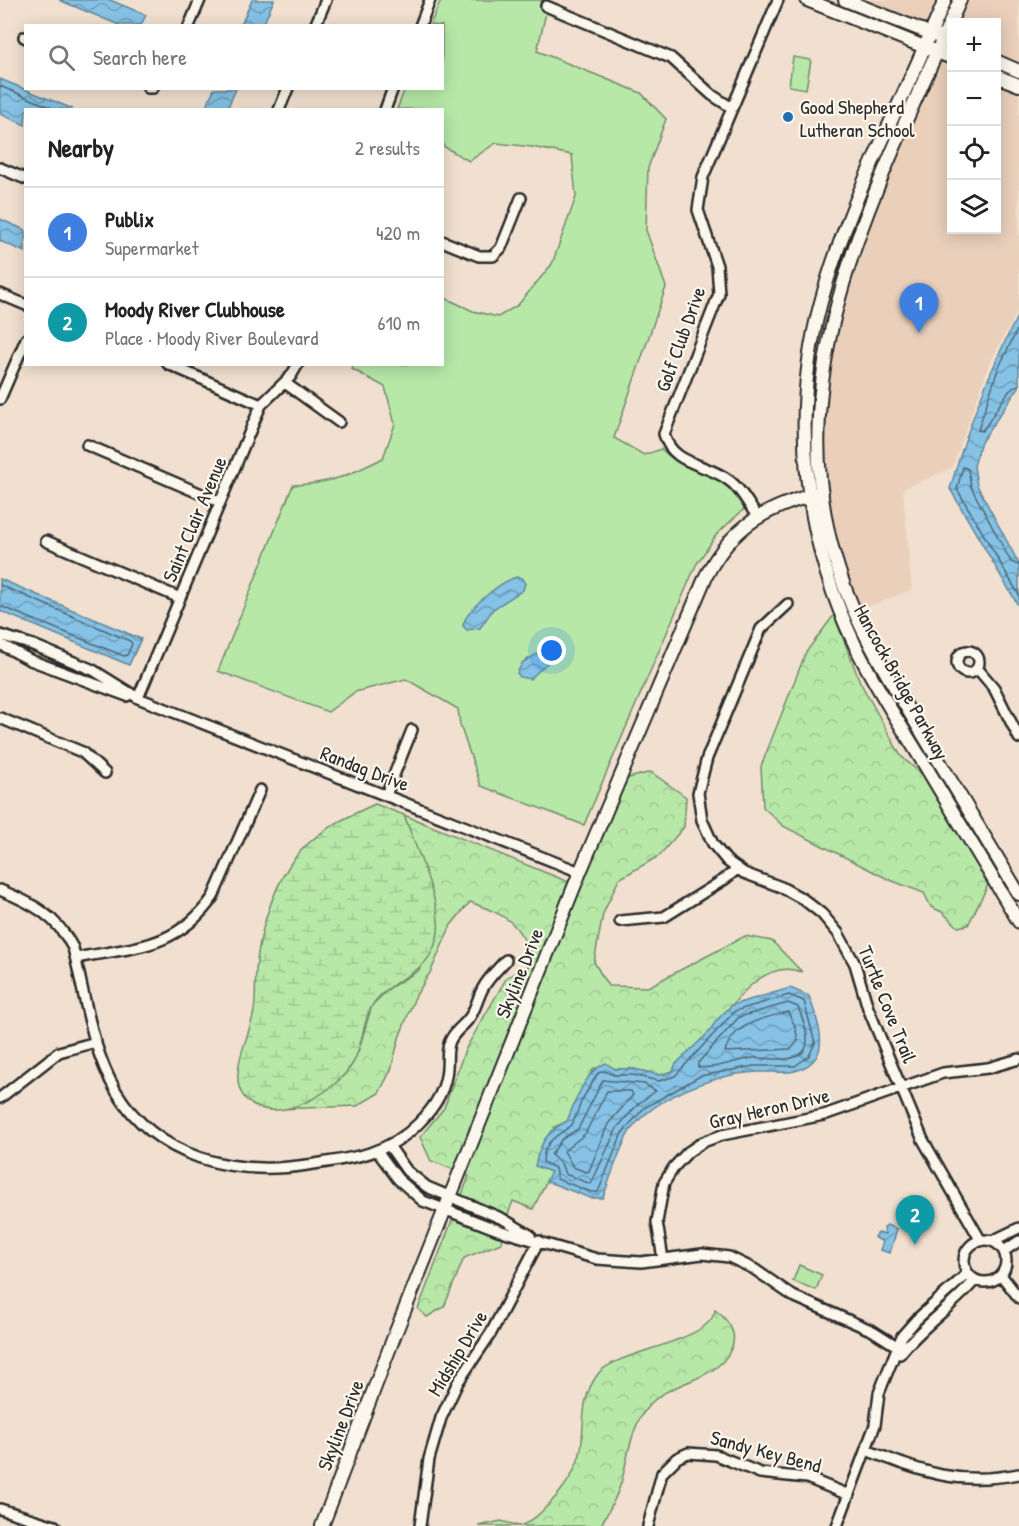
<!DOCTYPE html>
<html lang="en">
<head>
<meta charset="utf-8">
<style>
  :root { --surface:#fff; --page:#f2f2f2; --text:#222; --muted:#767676; --line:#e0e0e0; --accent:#1f6fb2 }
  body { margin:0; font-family:"Patrick Hand",sans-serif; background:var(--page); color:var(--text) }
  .controls { position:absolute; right:18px; top:18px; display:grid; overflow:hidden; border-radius:0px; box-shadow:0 3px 15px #0003 }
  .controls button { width:54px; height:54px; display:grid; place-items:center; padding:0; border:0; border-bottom:2px solid var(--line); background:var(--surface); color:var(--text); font:30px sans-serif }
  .you { position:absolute; left:552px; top:651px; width:21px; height:21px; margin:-15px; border:4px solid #fff; border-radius:50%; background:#1a73e8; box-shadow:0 0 0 9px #1a73e833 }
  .badge { display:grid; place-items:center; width:39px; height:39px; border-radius:50%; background:var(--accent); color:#fff; font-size:20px; font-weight:700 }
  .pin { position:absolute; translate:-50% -50px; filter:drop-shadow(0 2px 3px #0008) }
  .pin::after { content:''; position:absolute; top:32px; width:21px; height:18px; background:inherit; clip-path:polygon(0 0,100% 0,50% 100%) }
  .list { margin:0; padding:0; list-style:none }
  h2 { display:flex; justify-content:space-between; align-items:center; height:78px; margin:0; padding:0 24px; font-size:26px }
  h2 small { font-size:20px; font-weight:400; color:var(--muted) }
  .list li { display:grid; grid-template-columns:39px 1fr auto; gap:18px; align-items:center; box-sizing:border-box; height:90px; padding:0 24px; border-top:2px solid var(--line) }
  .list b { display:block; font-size:22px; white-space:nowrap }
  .list p { margin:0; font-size:20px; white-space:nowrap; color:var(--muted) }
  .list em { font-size:20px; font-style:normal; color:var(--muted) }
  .icon { flex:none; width:33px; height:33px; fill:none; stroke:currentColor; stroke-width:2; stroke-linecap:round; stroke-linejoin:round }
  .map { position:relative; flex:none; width:1019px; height:1526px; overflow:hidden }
  .search { position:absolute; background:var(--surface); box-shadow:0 3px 15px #0003; left:24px; top:24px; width:420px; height:66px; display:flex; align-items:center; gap:15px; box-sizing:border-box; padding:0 21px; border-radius:0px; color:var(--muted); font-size:22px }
  .panel { position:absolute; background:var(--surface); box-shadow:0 3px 15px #0003; left:24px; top:108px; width:420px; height:258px; border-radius:0px }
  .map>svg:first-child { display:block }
  .built { fill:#ead0bb }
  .green { fill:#b7e8a8; stroke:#718a6a; stroke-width:1.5 }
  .forest { fill:url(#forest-crowns); stroke:#718a6a; stroke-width:1.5 }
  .wetland { fill:url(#wetland-marsh); stroke:#718a6a; stroke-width:1.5 }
  .water { fill:url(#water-waves); stroke:#61869b; stroke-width:1.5 }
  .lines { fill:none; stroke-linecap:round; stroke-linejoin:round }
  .shore { stroke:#4f6775; stroke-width:1.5 }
  .street-casing { stroke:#2b2b2b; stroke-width:14 }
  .secondary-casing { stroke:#2b2b2b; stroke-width:16 }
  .street { stroke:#fbf7ec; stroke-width:9 }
  .secondary { stroke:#fbf7ec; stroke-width:12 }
  .poi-dot { fill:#1f6fb2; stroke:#fbf7ec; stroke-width:2 }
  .labels { text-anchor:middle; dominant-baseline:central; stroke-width:4.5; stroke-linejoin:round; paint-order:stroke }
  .poi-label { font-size:20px; fill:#2b2b2b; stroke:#fbf7ec; text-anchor:start }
  .street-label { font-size:20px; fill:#2b2b2b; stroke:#fbf7ec }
</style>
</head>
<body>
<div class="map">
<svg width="1019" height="1526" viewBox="0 0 1019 1526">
  <defs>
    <pattern id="forest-crowns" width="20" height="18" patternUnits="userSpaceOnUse" patternTransform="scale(1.5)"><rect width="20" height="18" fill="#b7e8a8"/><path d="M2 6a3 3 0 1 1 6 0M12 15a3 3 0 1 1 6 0" fill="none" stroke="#9ec791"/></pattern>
    <pattern id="wetland-marsh" width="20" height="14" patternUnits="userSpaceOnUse" patternTransform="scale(1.5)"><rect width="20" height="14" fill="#b7e8a8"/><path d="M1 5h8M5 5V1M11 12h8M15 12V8" fill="none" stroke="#9ec791"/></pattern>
    <pattern id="water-waves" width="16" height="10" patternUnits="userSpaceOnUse" patternTransform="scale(1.5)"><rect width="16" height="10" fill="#85c2e5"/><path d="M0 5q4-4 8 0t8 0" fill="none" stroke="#6d9eba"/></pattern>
  </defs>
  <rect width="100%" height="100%" fill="#f1e0cf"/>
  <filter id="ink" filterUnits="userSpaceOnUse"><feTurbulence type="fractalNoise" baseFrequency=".0167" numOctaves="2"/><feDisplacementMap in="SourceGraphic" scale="12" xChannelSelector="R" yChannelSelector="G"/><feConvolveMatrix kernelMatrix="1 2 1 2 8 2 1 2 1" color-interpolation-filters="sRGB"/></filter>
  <g filter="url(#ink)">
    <!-- built -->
    <path class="built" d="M856 0H941L929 29Z
      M964 0H1019V67L997 57 996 22H955Z
      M939 58 951 62 952 230H996L997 81 1019 90V308L989 365 952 468 903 489 912 590 859 610 843 571 827 495 824 443 826 383 845 288 890 170Z"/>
    <!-- green -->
    <path class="green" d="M441 0H549L537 51 641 93 666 119 648 168 646 230 666 287 614 438 644 455 661 449C687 474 730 472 744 509L717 534 696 565 584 825 481 786 460 725 458 709 406 679 355 692 328 712 218 671 293 485C330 484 350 475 383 458L395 424 385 387 352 369 353 365 442 364 443 297 473 311 498 317 518 305 552 264 576 197 572 155 532 147 496 143 469 161 443 146 442 110 397 109 405 89 442 88V26L430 25Z
      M793 57 811 60 806 89 789 86Z
      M799 1265 822 1275 816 1290 793 1281Z"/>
    <!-- forest -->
    <path class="forest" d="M834 615 860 682 901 756 929 781 990 881 968 925 958 927 942 912 931 907 924 893 890 880 783 826 763 807 761 766 806 652Z
      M651 772 686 797 684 827 659 856 619 879 603 914 594 962 608 986 648 987 745 936 772 941 802 972C761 956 730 1010 707 1035 697 1045 687 1055 676 1064L673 1071 660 1075 634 1069 594 1068 577 1098 567 1122 554 1127 551 1172 533 1209 513 1201 504 1225 501 1243 464 1258 444 1307 427 1317 418 1309 469 1176 465 1175 625 779Z
      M404 815 571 883 457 1171 431 1161 420 1137 444 1108 465 1050 507 977 527 968 533 958C517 920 507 916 470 902L451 925 431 971 415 997 399 1038 391 1070 379 1093 357 1106 279 1109 295 1106 358 1052 372 1005 391 987 418 971 435 944 438 931 420 859Z
      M715 1310C727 1319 739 1332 731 1349 716 1383 667 1380 646 1409 630 1430 628 1459 621 1483 616 1499 609 1511 601 1525L599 1526H478L501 1521 520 1526C534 1521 542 1511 552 1501 568 1484 581 1464 582 1440 584 1416 582 1395 598 1374 616 1350 711 1343 715 1310Z"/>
    <!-- wetland -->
    <path class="wetland" d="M375 804 404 815C414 843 442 905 438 932 431 976 400 972 376 1000 362 1017 364 1044 353 1063 337 1090 287 1121 255 1106 246 1102 239 1092 238 1081 236 1058 250 1034 254 1011 256 997 255 984 256 970 259 934 271 893 291 863 312 833 342 819 375 804Z"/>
    <!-- water -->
    <path class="water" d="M59 0H110L146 15 141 25H119Z
      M252 0H274L263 25H241Z
      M0 79 73 109 26 110 25 125 0 114Z
      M214 89H236L227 109H205Z
      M0 219 25 230V252L0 241Z
      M1019 313V387L981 442 974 466 977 485 1019 564V607L950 489C967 429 990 369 1019 313Z
      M517 577 522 578 525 583 523 590 493 609 480 628 467 630 463 626C465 610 501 581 517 577Z
      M0 579 141 639 129 665 0 611Z
      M555 644 559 645 560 651 530 679 520 677 517 673 523 662Z
      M790 988 809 996C815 1014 829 1045 813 1061 797 1077 777 1071 757 1072 715 1074 646 1099 626 1138 617 1157 610 1178 603 1198H590L546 1181 551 1172 535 1166C540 1144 546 1131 567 1121 576 1100 584 1072 606 1063L615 1069H634L660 1075 673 1071 676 1064 709 1032 716 1021 732 1005Z
      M887 1225 897 1229 890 1253 880 1250 883 1242 874 1237 878 1233 885 1234 884 1228Z"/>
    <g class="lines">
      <!-- shore -->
      <path class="shore" d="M0 86 57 110
        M1019 326 998 369 978 430 982 431C992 420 1007 386 1019 385
        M1019 565 1011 562 971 487 968 469 963 467 957 489 1019 595
        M0 585 130 641 132 644 127 655 124 656 0 606
        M789 995 804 1001 815 1043 809 1056 795 1066H754L700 1076 644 1108 622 1133 598 1192H591L557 1179 555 1168 543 1162C543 1141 558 1135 572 1125L582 1100 598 1073 604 1071 614 1075H633L659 1081 675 1076 735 1011Z
        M788 1003 798 1007C802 1018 813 1041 803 1052 792 1064 768 1057 753 1058 737 1060 713 1070 698 1067V1063L739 1017Z
        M788 1012 795 1026 798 1041 791 1049 725 1052C732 1024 763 1018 788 1012Z
        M603 1080 644 1084 656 1091 638 1104 617 1128 591 1184 565 1174 561 1163 551 1155 562 1139 578 1129Z
        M607 1091H631L633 1095 608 1124 589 1171 586 1172 573 1167 564 1151 585 1134Z"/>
      <defs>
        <path id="street" d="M546 6 671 58 712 95 732 108
          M189 26 200 0
          M315 26 326 0
          M420 26 430 0
          M24 37 26 38
          M148 88H153
          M279 110 288 88
          M385 110 393 88
          M0 168 26 179
          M442 241 479 256H493L501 248 521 198
          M0 294 26 305
          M168 364 261 405
          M285 383 339 422
          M0 399 26 339
          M87 445 220 502
          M757 516C748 504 740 487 727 479 705 463 672 465 664 434L719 294 717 266 698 210 703 177 778 0
          M46 541 180 598
          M788 604 761 629 707 758 698 793 702 820 713 844 727 861 744 873 781 887 803 899 822 914 838 933 855 964 868 1008 923 1140 981 1241
          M0 635 33 645 93 670 138 698 580 872
          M0 644 30 660 127 696
          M957 662a11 11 0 1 1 22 0a11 11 0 1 1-22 0Z
          M977 668 994 688 1019 738
          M138 698 261 405 291 376 298 364
          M0 718 82 752 105 773
          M386 795 412 730
          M0 890C32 903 57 916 73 948 85 995 91 1048 116 1091 157 1159 234 1176 307 1165 349 1159 388 1155 419 1123 434 1108 446 1089 447 1068 448 1058 446 1050 450 1041 455 1030 464 1026 470 1017 476 1008 478 997 483 988 489 977 498 969 506 960
          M620 921 664 917 725 879 737 869
          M76 958C133 947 177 949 213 897L260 790
          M0 1098 59 1052 96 1042
          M390 1147 407 1171 427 1187 503 1219 530 1235
          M378 1152 398 1179 423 1201 498 1230 597 1259 641 1262 702 1254 729 1257 754 1269 793 1296 873 1331 903 1350
          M964 1261a21 21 0 1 1 42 0a21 21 0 1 1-42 0Z
          M992 1241 1019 1228
          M1004 1251 1019 1241
          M663 1259 657 1222 664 1183 674 1167 688 1152 703 1142 722 1135 824 1115 943 1073 988 1068 1019 1059
          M1001 1275 1019 1298
          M900 1354C922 1326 952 1307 975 1280
          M866 1450C923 1472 957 1486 1019 1474
          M0 1509 55 1526
          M420 1526 429 1459 441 1418 458 1382 491 1333 539 1241
          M648 1526 662 1473 677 1458 688 1453 716 1455 760 1473 807 1478 849 1495
          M837 1526 875 1425 879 1393 902 1336 917 1319 968 1273"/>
        <path id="secondary" d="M807 0 952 58
          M845 0 952 42
          M945 0C904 99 849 199 821 302 790 415 804 540 855 645 874 685 900 724 923 762 955 815 987 868 1019 922
          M960 0C882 180 772 369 839 571 857 628 890 680 921 731 954 785 986 840 1019 894
          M996 61 1019 71
          M996 76 1019 85
          M322 1526 395 1334 580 872 706 576C733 524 768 507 822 492"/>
      </defs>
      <!-- street casing -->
      <use href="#street" class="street-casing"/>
      <!-- secondary casing -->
      <use href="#secondary" class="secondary-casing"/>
      <!-- street -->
      <use href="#street" class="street"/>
      <!-- secondary -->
      <use href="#secondary" class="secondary"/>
    </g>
  </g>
  <!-- markers -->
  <circle class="poi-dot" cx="788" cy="117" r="6"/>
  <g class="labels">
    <!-- poi labels -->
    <g class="poi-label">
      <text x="800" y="106">Good Shepherd<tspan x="800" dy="23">Lutheran School</tspan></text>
    </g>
    <!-- street labels -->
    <g class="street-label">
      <text transform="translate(680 339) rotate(-70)">Golf Club Drive</text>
      <text transform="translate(194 519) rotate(-67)">Saint Clair Avenue</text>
      <text transform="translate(902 682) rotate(61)">Hancock Bridge Parkway</text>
      <text transform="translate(365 768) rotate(21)">Randag Drive</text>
      <text transform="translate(519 973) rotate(-68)">Skyline Drive</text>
      <text transform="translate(888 1004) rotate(68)">Turtle Cove Trail</text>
      <text transform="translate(769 1108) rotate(-13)">Gray Heron Drive</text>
      <text transform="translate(457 1353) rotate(-59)">Midship Drive</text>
      <text transform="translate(340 1425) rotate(-69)">Skyline Drive</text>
      <text transform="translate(766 1451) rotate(15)">Sandy Key Bend</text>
    </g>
  </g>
</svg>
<div class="controls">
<button>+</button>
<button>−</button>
<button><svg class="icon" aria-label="locate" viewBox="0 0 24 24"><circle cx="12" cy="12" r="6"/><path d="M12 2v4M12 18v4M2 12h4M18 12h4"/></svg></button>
<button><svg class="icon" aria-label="layers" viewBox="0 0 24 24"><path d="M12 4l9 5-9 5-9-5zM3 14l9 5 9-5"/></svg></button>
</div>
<div class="you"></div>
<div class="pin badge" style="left:919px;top:333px;background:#3f7fe0">1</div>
<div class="pin badge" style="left:915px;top:1245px;background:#0f9aa8">2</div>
<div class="search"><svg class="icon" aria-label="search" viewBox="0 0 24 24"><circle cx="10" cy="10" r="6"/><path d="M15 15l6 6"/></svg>Search here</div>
<section class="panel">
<h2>Nearby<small>2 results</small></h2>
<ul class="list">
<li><span class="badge" style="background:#3f7fe0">1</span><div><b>Publix</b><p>Supermarket</p></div><em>420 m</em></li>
<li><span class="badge" style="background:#0f9aa8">2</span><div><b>Moody River Clubhouse</b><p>Place · Moody River Boulevard</p></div><em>610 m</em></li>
</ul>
</section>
</div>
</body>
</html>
